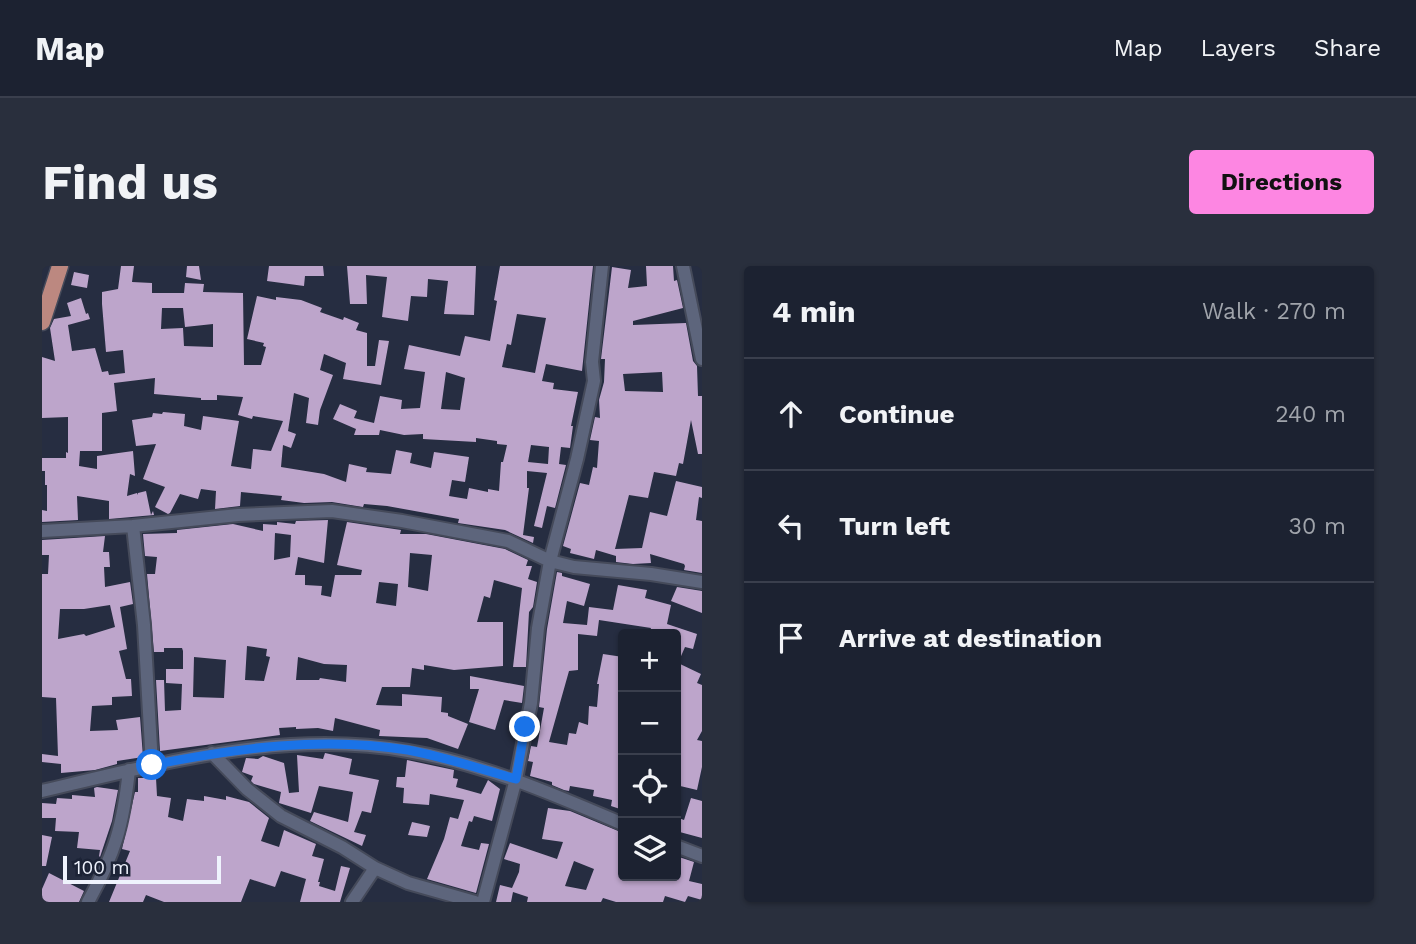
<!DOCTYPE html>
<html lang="en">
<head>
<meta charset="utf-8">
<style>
  :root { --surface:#1c2231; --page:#292f3d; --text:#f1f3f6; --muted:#a0a4ab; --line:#3a3f4d; --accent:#fd86e2 }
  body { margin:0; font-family:"Work Sans",sans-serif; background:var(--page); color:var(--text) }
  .controls { position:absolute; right:21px; bottom:21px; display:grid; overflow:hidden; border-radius:7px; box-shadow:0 2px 5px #0004 }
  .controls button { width:63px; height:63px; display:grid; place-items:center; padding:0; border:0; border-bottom:2px solid var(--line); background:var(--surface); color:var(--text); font:35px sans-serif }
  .scale { position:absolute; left:21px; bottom:18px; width:158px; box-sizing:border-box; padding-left:7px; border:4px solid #eff3fd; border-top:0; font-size:19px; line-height:24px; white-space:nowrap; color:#eff3fd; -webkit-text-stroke:5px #1c2336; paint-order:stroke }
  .stop { position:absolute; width:21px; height:21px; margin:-16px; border:5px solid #1a73e8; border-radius:50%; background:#fff }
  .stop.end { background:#1a73e8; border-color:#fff; box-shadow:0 2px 7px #0008 }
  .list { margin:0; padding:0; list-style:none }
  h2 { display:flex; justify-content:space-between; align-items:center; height:91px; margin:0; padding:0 28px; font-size:30px }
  h2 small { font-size:23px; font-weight:400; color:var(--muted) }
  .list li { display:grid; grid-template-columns:46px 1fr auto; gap:21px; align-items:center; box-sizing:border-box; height:112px; padding:0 28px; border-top:2px solid var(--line) }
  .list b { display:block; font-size:26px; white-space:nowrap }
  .list em { font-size:23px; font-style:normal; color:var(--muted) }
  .icon { flex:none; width:38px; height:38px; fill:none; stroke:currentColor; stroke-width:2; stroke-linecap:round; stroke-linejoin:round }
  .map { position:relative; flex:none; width:660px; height:636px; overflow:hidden; border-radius:7px }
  header { display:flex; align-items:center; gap:42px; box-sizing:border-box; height:98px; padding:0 35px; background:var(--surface); border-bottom:2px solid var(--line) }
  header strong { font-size:33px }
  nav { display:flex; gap:38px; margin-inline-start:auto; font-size:24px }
  .intro { display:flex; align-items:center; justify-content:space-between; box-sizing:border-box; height:168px; padding:0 42px }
  h1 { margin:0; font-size:49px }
  .button { padding:18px 32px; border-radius:7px; background:var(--accent); color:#111; font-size:24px; font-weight:700 }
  main { display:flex; gap:42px; padding:0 42px }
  aside { flex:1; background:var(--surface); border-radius:7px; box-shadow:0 2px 5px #0004 }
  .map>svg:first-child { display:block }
  .building { fill:#bda5cb; fill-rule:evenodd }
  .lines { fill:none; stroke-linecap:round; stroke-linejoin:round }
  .minor-casing { stroke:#454a5a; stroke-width:16 }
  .major-casing { stroke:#454a5a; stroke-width:19 }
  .minor { stroke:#5d657c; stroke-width:12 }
  .major { stroke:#bc8880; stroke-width:16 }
  .route { stroke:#1a73e8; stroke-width:9 }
</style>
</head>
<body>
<header>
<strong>Map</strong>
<nav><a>Map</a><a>Layers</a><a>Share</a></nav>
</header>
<div class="intro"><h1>Find us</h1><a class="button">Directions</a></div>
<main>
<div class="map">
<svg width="660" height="636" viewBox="0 0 660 636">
  <rect width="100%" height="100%" fill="#262d41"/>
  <!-- building -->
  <path class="building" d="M79 0H92L90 16 110 17V27H142L143 17 162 18 161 26 201 27 202 99H219L224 81 221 80 222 77 205 73 215 30 234 34V31L259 34 280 42 278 46 301 54 302 51 317 57 314 64 325 67V100H333L337 74 347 75 339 119 301 113 304 97 282 88 278 104 291 109 278 144 276 159 264 157 267 132 252 127 246 165 254 168 249 182 241 179 239 201 282 208 304 216 307 198 325 202 324 206 349 208 354 184 370 187 368 197 389 202 392 186 427 191 423 216 410 214 407 230 425 233 427 222 446 226V223L457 225 459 196H461L465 179 455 178V175L434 172V176L381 173V168L362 169 338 164 337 169H312L314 163 291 153 298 138 315 145 312 152 332 157 338 130 360 134 359 143 378 142 383 106 362 103 367 79 418 90 423 70 448 75 455 35 452 34 458 0H551L540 105 504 98 500 115 512 117 511 123 536 126 529 160H531L528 182 519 181 517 198 524 199 513 242 505 240 500 262 492 260 505 207 485 205V222H487L481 269 492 271 491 277 463 264 416 257 417 253 345 240 322 238 321 241 290 236 262 237 239 234 240 230 199 226 198 240 173 243 174 225 159 223 156 233 138 228 128 247 126 248 113 241 123 221 101 213 114 178 94 180 90 154 110 151 111 147 120 148 121 146 143 148 142 160 159 164 161 150 197 155 189 200 209 203 211 183 229 185 241 155 211 150 210 153 196 149 201 131 175 129V134H159V132L112 128 113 112 72 117 75 145 60 147V185H38L37 200 55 203V190L91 185 93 210 88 208 85 230 95 227V229L96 227 104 225 109 249 111 245 112 249 67 253V235L35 230 36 254 0 256V244L5 245V219H3V205H0V192H24V186L26 187V151L0 152V91L13 95 8 62 12 53 29 50 25 37 39 32 44 48 46 47 48 53 26 59 30 85 53 82 60 106 66 105 67 109 83 107 81 84 64 86 60 38V26L76 23ZM120 42H141L143 61 171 58V81L142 80 141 62 119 63ZM475 48 504 52 493 107 460 101 465 78 469 79ZM404 106 423 112 418 144 399 143ZM489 179 507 181 506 198 486 196Z
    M145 0H157L159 14 144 11Z
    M227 0H281L282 10H263L262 20 225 15Z
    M305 0H434L432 49 402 48 406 15 386 13 385 31 369 30 366 55 340 51 345 11 324 9 325 38H308Z
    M604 0H631L632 15 635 14 641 42 591 55V59L644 57 651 95 655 100 656 130H660V188H656L649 154 641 198 637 197 634 210 612 206 606 232 587 229 573 283 600 282 608 246 625 250 634 215 660 221V232L657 231 654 254 660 255V307L642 304 643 300 642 298 608 288 609 297 591 298 574 296V290L554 284 552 293 528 287 529 283 521 280 538 217 547 219 551 201 555 202 557 175 548 174 553 151 558 152 557 134 562 116 563 93H559L570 1 589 4 586 22 605 20ZM620 106 621 126 583 125 581 108Z
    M32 6 47 9 45 22 29 19Z
    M286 254 282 297 256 291 253 309H263V319L280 320 279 329 289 331 293 309H319L320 304 295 299 305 256 359 264 358 268H384L463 283 486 294 484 300H490L486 313 495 316 491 341 487 346 484 401H471L480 322 452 314 448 332 442 330 435 356H461V400L412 404 382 399V404L370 402 368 421H340L334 439 360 440V428L400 431 399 446 406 447V450L426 458 416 483 385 472 337 470 338 464 293 452 291 465 276 462 254 463V461L237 462 238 469 118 485 114 414H122L123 445 139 444 140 418 124 417V403H141V385L140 382H122V386H112L105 308H113L115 291 103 290 101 268 135 267V264L191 258 221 265V258L235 259V256L253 258 254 255ZM233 267 249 269 248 291 232 294ZM368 287 390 289 386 325 366 321ZM337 316 356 318 354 340 334 337ZM205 380 225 383 224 390 228 391 222 415 203 414ZM152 391 184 394 182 432 151 431ZM256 391 282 398 305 399 304 416 278 412 277 414H254Z
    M63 270 61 286H67L68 301H62L63 321 88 316 91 338 78 341 85 383 77 385 84 413H89L90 430 70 431V439L50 440 48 465 76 464 74 454 98 451 101 491 75 495V498L53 504 19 507V498L0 496V488L16 490 14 432 0 431V308H6L7 289H0V274ZM68 339 73 361 44 370 42 368 16 373 18 343H42Z
    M515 306 520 307V310L548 318 542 340 525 335 521 357 545 359 547 341 571 344 576 319 605 324 603 332 629 339 625 358 655 368 651 383 643 381 636 397 659 408 655 417 660 419V465L655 474 660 475V501L655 524 634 519 637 497H634V368H607L609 362 557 354 555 370 536 368V404L527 405 507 476 525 479 527 467 534 468 537 456 546 459 547 440 555 441 557 418H555L561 388 581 391V544L569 540 570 534 551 530 552 524 528 520 527 525 522 524 510 519V516L488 510 491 496 486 495 489 480 495 481 502 442 497 441 505 363Z
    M635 321 660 325V347L629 335Z
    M428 410 482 420 480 437 462 434 453 464 427 456 437 423H428Z
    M283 487 310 493 307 508 337 514 329 547 320 545 312 566 324 569 320 580 268 555 272 546 306 556 311 526 277 520 269 547 237 537 239 526 212 518 209 515 211 510 200 506 204 492 216 493 221 490 242 497 247 527 257 526 255 489 281 493Z
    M365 494 412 504 411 512 416 513 414 521 439 528 446 514 458 523 450 555 432 550 430 556 427 555 419 580 437 584 439 577 447 578 434 627 385 613 402 573 408 551 416 553 422 534 388 528 387 539 361 537 362 522 354 521 355 511H363Z
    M96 512H114L115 530 129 532 126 551 141 555 145 533 162 535V530L184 534V530L207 536 227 552 219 575 237 581 242 564 274 578 270 590 282 593 276 616H278L277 620 293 625 299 600 308 602 298 636H258L264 613 239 605 233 621 208 613 199 636H122L104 629 101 636H67L88 585 80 583 93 526H96Z
    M55 521 76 524 70 555 58 591 57 590 58 584 35 582 37 566 13 565 14 552H0V537L14 538 15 532 30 533V529L53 531 52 522Z
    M649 532 660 535V572L634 565V551L642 554Z
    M506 542 528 545 581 567V610H634V590L652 596 647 615 660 618V634L646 630 643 636 623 630 621 636H574L561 632 559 636H485L486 631 471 626 469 636H454L458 619 470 622 477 606 478 598 462 593 468 577 515 593 521 576 500 573ZM532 595 552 603 544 624 523 620Z
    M370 556 388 560 385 571 366 569Z
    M0 569 10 571 4 600H0Z
    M7 607 42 625 37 636H0V623Z"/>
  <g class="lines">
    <defs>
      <path id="minor" d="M641 0 660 93
        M91 260 102 359 110 499
        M0 265 91 260 196 249 290 245 360 255 466 275 508 295 532 301 609 308 660 316
        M170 487 205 523 239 550 300 581 333 602 366 617 433 636
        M0 525C119 497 243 463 366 485 442 498 511 528 581 558
        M634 580 660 590
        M46 636C73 587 81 560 87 504
        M310 636 333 602
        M441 636 474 513 489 437 496 362 508 295 535 193 552 115 550 96 560 0"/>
      <path id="major" d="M0 56 18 0"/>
    </defs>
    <!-- minor casing -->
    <use href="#minor" class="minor-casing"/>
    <!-- major casing -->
    <use href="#major" class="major-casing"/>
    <!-- minor -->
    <use href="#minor" class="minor"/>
    <!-- major -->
    <use href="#major" class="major"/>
  </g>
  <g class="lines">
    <!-- route -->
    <path class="route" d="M110 499C195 482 280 470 366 484 403 491 438 503 474 513L483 461"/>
  </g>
</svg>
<div class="controls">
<button>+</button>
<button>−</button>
<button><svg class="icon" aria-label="locate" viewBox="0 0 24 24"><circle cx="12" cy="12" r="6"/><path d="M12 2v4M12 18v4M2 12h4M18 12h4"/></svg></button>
<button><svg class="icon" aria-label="layers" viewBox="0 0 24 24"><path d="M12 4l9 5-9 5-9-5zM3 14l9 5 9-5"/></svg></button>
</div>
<div class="scale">100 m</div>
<div class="stop" style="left:110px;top:499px"></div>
<div class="stop end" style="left:483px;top:461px"></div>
</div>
<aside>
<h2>4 min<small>Walk · 270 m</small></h2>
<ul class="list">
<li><svg class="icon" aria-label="ahead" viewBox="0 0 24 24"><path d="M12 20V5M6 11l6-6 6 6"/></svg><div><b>Continue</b></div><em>240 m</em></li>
<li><svg class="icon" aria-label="left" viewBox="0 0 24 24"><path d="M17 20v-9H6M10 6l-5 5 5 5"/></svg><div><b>Turn left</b></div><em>30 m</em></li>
<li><svg class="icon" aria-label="arrive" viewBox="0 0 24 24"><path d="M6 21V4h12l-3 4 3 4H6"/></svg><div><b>Arrive at destination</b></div></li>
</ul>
</aside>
</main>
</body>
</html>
